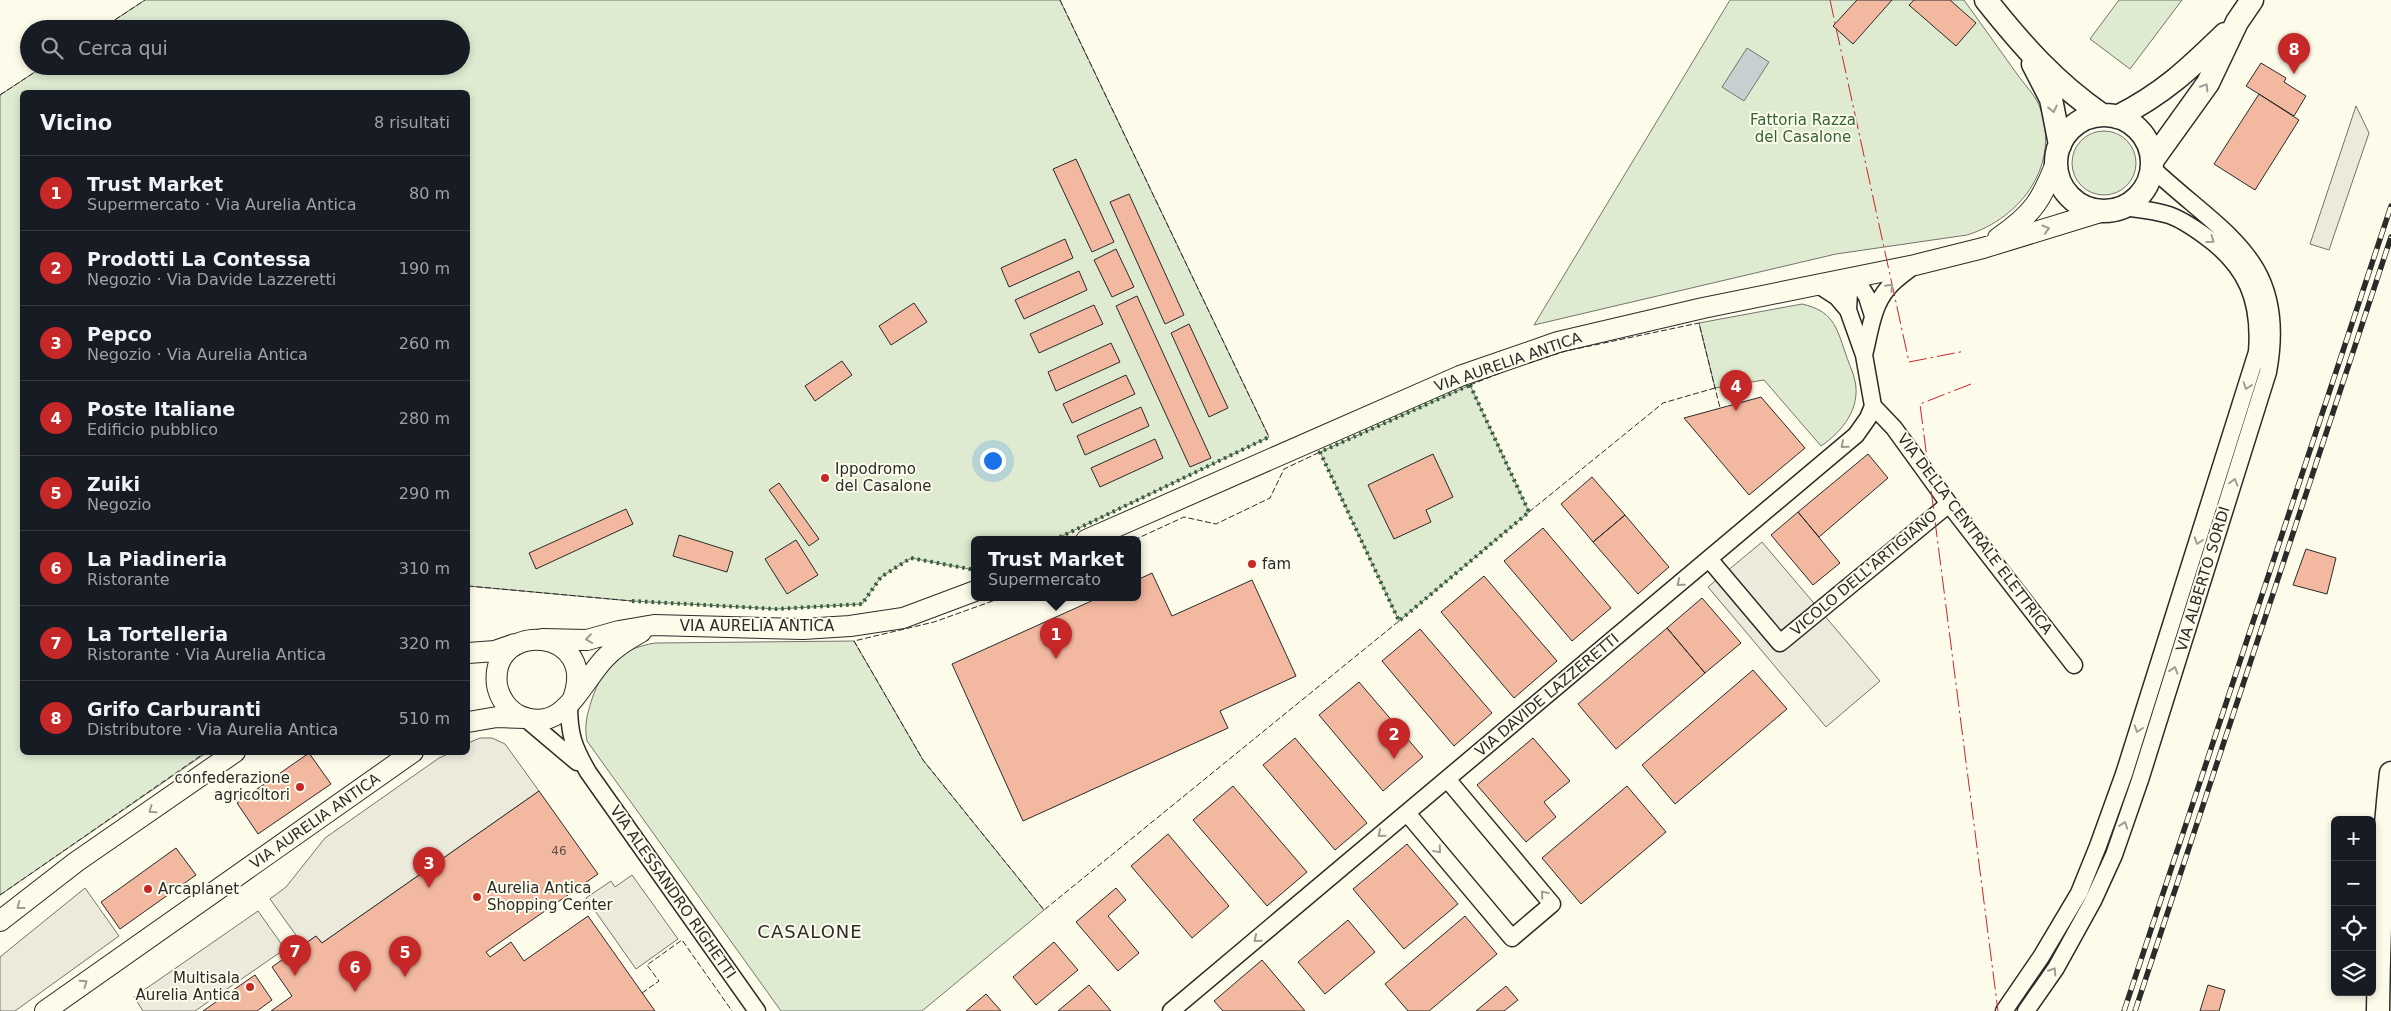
<!DOCTYPE html>
<html lang="it">
<head>
<meta charset="utf-8">
<style>
  :root { --surface:#171b24; --page:#20242c; --text:#f1f3f6; --muted:#9ea1a6; --line:#363941; --accent:#c62828 }
  body { margin:0; font-family:"DejaVu Sans",sans-serif; background:var(--page); color:var(--text) }
  .controls { position:absolute; right:15px; bottom:15px; display:grid; overflow:hidden; border-radius:8px; box-shadow:0 2px 8px #0003 }
  .controls button { width:45px; height:45px; display:grid; place-items:center; padding:0; border:0; border-bottom:1px solid var(--line); background:var(--surface); color:var(--text); font:25px sans-serif }
  .you { position:absolute; left:992px; top:460px; width:18px; height:18px; margin:-12px; border:4px solid #fff; border-radius:50%; background:#1a73e8; box-shadow:0 0 0 8px #1a73e833 }
  .badge { display:grid; place-items:center; width:32px; height:32px; border-radius:50%; background:var(--accent); color:#fff; font-size:16px; font-weight:700 }
  .pin { position:absolute; translate:-50% -41px; filter:drop-shadow(0 1px 2px #0008) }
  .pin::after { content:''; position:absolute; top:26px; width:18px; height:15px; background:inherit; clip-path:polygon(0 0,100% 0,50% 100%) }
  .popup { position:absolute; left:971px; top:536px; width:170px; height:65px; box-sizing:border-box; display:grid; place-content:center; border-radius:8px; background:var(--surface); filter:drop-shadow(0 1px 4px #0005); font-size:16px; white-space:nowrap; color:var(--muted) }
  .popup b { font-size:19px; color:var(--text) }
  .popup::after { content:''; position:absolute; left:50%; top:100%; margin-left:-10px; border:10px solid transparent; border-top-color:var(--surface) }
  .list { margin:0; padding:0; list-style:none }
  h2 { display:flex; justify-content:space-between; align-items:center; height:65px; margin:0; padding:0 20px; font-size:21px }
  h2 small { font-size:16px; font-weight:400; color:var(--muted) }
  .list li { display:grid; grid-template-columns:32px 1fr auto; gap:15px; align-items:center; box-sizing:border-box; height:75px; padding:0 20px; border-top:1px solid var(--line) }
  .list b { display:block; font-size:19px; white-space:nowrap }
  .list p { margin:0; font-size:16px; white-space:nowrap; color:var(--muted) }
  .list em { font-size:16px; font-style:normal; color:var(--muted) }
  .icon { flex:none; width:28px; height:28px; fill:none; stroke:currentColor; stroke-width:2; stroke-linecap:round; stroke-linejoin:round }
  .map { position:relative; flex:none; width:2391px; height:1011px; overflow:hidden }
  .search { position:absolute; background:var(--surface); box-shadow:0 2px 8px #0003; left:20px; top:20px; width:450px; height:55px; display:flex; align-items:center; gap:12px; box-sizing:border-box; padding:0 18px; border-radius:28px; color:var(--muted); font-size:19px }
  .panel { position:absolute; background:var(--surface); box-shadow:0 2px 8px #0003; left:20px; top:90px; width:450px; height:665px; border-radius:8px }
  .map>svg:first-child { display:block }
  .green { fill:#deebd1; stroke:#74746e }
  .parking { fill:#eceadb; stroke:#74746e }
  .water { fill:#c7d0d0; stroke:#74746e }
  .building { fill:#f2b8a0; stroke:#2b2b2b }
  .lines { fill:none; stroke-linecap:round; stroke-linejoin:round }
  .minor-casing { stroke:#2b2b2b; stroke-width:19 }
  .tertiary-casing { stroke:#2b2b2b; stroke-width:22 }
  .secondary-casing { stroke:#2b2b2b; stroke-width:25 }
  .minor { stroke:#fdfbea; stroke-width:16 }
  .tertiary { stroke:#fdfbea; stroke-width:20 }
  .secondary { stroke:#fdfbea; stroke-width:22 }
  .rail-casing { stroke:#2b2b2b; stroke-width:5.5 }
  .rail { stroke:#fdfbea; stroke-width:4; stroke-dasharray:11; stroke-linecap:butt }
  .hedge { stroke:#34623c; stroke-width:4; stroke-dasharray:2.5 4; stroke-linecap:butt }
  .fence { stroke:#2b2b2b; stroke-width:1; stroke-dasharray:6 2.5; stroke-linecap:butt }
  .power { stroke:#c62828; stroke-width:1; stroke-dasharray:18 4 2.5 4; stroke-linecap:butt }
  .oneway { stroke:#9e9d94 }
  .poi-dot { fill:#c62828; stroke:#fdfbea; stroke-width:2 }
  .labels { text-anchor:middle; dominant-baseline:central; stroke-width:4; stroke-linejoin:round; paint-order:stroke }
  .number-label { font-size:12px; fill:#5d4e48 }
  .park-label { font-size:15px; fill:#34623c; stroke:#fdfbea }
  .street-label { font-size:15px; fill:#2b2b2b; stroke:#fdfbea }
  .poi-label { font-size:15px; fill:#2b2b2b; stroke:#fdfbea; text-anchor:start }
  .quarter-label { font-size:18px; letter-spacing:1px; fill:#2b2b2b; stroke:#fdfbea }
</style>
</head>
<body>
<div class="map">
<svg width="2391" height="1011" viewBox="0 0 2391 1011">
  <rect width="100%" height="100%" fill="#fdfbea"/>
  <!-- green -->
  <path class="green" d="M145 0H1060L1269 437 1054 540H975V570L911 558 881 577 862 604 777 609 632 601 468 586V92H22V752L206 753 0 895V95L44 66H461V29H101Z
    M1730 0H1964C1982 25 1999 49 2017 74 2024 84 2034 94 2039 105 2062 163 2022 218 1967 235L1836 254 1534 325Z
    M2119 0H2182L2130 69 2090 39Z
    M2072 163a32 32 0 1 1 64 0a32 32 0 1 1-64 0Z
    M1802 304C1832 311 1836 325 1845 352 1848 362 1853 371 1855 381 1861 408 1842 432 1821 446L1764 380 1715 388 1699 323Z
    M1470 385 1529 512 1399 621 1320 452Z
    M854 641 923 760 1044 910 922 1011H781L587 741C584 725 587 715 592 699 603 667 619 649 655 643Z"/>
  <!-- parking -->
  <path class="parking" d="M2356 106 2369 133 2329 250 2310 244Z
    M1762 542 1880 681 1826 727 1708 587Z
    M480 738H492L505 744 539 791 322 943 316 936 303 945 270 899 286 887 325 838 439 758 450 753 468 752V743Z
    M632 875 678 939 636 969 586 898 611 881 615 887Z
    M85 888 119 936 15 1011H0V957Z
    M258 911 285 949 195 1011H143L134 997Z"/>
  <!-- water -->
  <path class="water" d="M1747 48 1769 62 1744 101 1722 87Z"/>
  <!-- building -->
  <path class="building" d="M1857 0H1892L1853 44 1833 26Z
    M1914 0H1950L1976 23 1956 46 1909 5Z
    M2261 63 2286 78 2284 82 2306 96 2294 116 2246 86Z
    M2259 94 2299 120 2255 190 2214 164Z
    M1076 159 1114 242 1092 252 1053 169Z
    M1129 194 1184 315 1165 324 1110 202Z
    M1065 239 1073 258 1009 287 1001 268Z
    M1116 249 1134 287 1112 297 1094 260Z
    M1079 271 1087 290 1024 319 1015 300Z
    M1137 296 1211 458 1190 467 1116 306Z
    M914 303 927 322 891 345 879 326Z
    M1094 305 1103 324 1039 353 1030 334Z
    M1189 324 1228 408 1209 417 1171 333Z
    M1111 343 1120 362 1056 391 1048 372Z
    M842 361 852 375 815 401 805 386Z
    M1126 375 1135 394 1072 423 1063 404Z
    M1761 397 1805 448 1749 495 1684 418Z
    M1141 407 1149 426 1085 455 1077 436Z
    M1155 439 1163 458 1100 487 1091 468Z
    M1433 454 1453 497 1426 510 1431 522 1394 539 1368 485Z
    M1868 454 1888 478 1819 537 1798 512Z
    M1592 477 1625 515 1593 542 1561 504Z
    M779 483 819 539 809 546 769 490Z
    M626 509 633 524 536 569 529 553Z
    M1798 512 1840 563 1813 585 1771 535Z
    M1625 515 1669 567 1638 594 1593 542Z
    M1543 528 1611 608 1572 641 1504 561Z
    M679 535 733 552 727 572 673 556Z
    M796 540 818 575 787 594 765 559Z
    M2306 549 2336 558 2327 594 2293 585Z
    M1152 573 1172 616 1252 580 1296 676 1220 711 1228 728 1023 821 952 664 1098 598H1137V580Z
    M1484 576 1557 661 1514 698 1441 612Z
    M1702 598 1741 643 1705 673 1667 628Z
    M1667 628 1705 673 1616 749 1578 704Z
    M1420 629 1492 713 1454 746 1382 661Z
    M1753 670 1787 709 1675 804 1642 765Z
    M1359 682 1423 757 1383 791 1319 715Z
    M1295 738 1367 823 1335 850 1263 765Z
    M1533 738 1570 781 1544 802 1556 817 1526 842 1477 785Z
    M309 753 331 784 258 834 237 803Z
    M1233 786 1307 872 1267 906 1193 820Z
    M1627 786 1666 832 1581 904 1542 858Z
    M539 791 598 874 486 952 490 957 511 942 524 961 588 916 655 1011H271L292 996 272 967 316 936 322 943Z
    M1168 834 1229 906 1192 938 1131 866Z
    M1407 844 1458 904 1404 949 1353 889Z
    M176 848 196 875 120 929 101 902Z
    M1116 888 1126 900 1108 916 1139 953 1118 971 1076 922Z
    M1465 916 1497 954 1429 1011H1408L1385 984Z
    M1348 920 1375 952 1325 994 1298 962Z
    M1054 942 1078 970 1036 1005 1013 977Z
    M1262 960 1305 1011H1223L1214 1001Z
    M255 975 272 1000 257 1011H203Z
    M1089 985 1111 1011H1058Z
    M2208 985 2225 990 2219 1011H2200Z
    M1506 986 1518 1000 1504 1011H1476Z
    M986 994 1001 1011H966Z"/>
  <g class="lines">
    <defs>
      <path id="minor" d="M1855 277 1867 297 1873 316
        M1817 284 1837 297 1848 310
        M1864 355C1870 332 1872 306 1888 288 1895 279 1906 272 1915 265
        M1873 406 1894 428 1949 504 2074 665
        M1709 559 1780 643 1949 504
        M569 704C569 734 573 746 588 772L757 1011
        M526 719 577 762
        M1407 813 1512 938 1552 904 1447 779
        M1171 1011 1856 435 1868 418 1873 406 1864 355 1848 310 1849 292 1855 277
        M2004 1011 2041 957 2079 893 2098 846 2124 774 2257 352C2261 301 2247 266 2205 236 2194 228 2181 219 2169 215 2154 210 2138 209 2123 207
        M2026 1011 2056 968 2093 901 2114 855 2140 780 2268 372C2289 259 2223 235 2152 168"/>
      <path id="tertiary" d="M1998 238C2033 214 2042 200 2057 160
        M1086 540 1460 376 1558 342 1703 308 1915 265 1983 248 2107 210
        M542 639 587 640 619 631 654 625 803 629 850 626 903 618 975 591
        M468 653 495 651 515 644
        M572 701C602 627 489 618 497 685 499 697 507 709 518 715 562 736 580 685 604 659 615 647 627 640 641 632
        M468 722 497 717 525 718
        M0 921 76 862 235 752
        M45 1011 413 752"/>
      <path id="secondary" d="M1986 0C2021 44 2055 83 2102 115
        M2033 64 2051 99 2060 145
        M2056 163a48 48 0 1 1 96 0a48 48 0 1 1-96 0Z
        M2117 117C2163 94 2189 69 2225 34
        M2152 161 2208 83 2237 22 2252 0
        M2378 1011C2379 932 2382 852 2391 773"/>
    </defs>
    <!-- minor casing -->
    <use href="#minor" class="minor-casing"/>
    <!-- tertiary casing -->
    <use href="#tertiary" class="tertiary-casing"/>
    <!-- secondary casing -->
    <use href="#secondary" class="secondary-casing"/>
    <!-- minor -->
    <use href="#minor" class="minor"/>
    <!-- tertiary -->
    <use href="#tertiary" class="tertiary"/>
    <!-- secondary -->
    <use href="#secondary" class="secondary"/>
    <defs>
      <path id="rail" d="M2124 1011 2391 206
        M2135 1011 2391 237"/>
    </defs>
    <!-- rail casing -->
    <use href="#rail" class="rail-casing"/>
    <!-- rail -->
    <use href="#rail" class="rail"/>
    <!-- hedge -->
    <path class="hedge" d="M1470 385 1529 512 1399 621 1320 452Z
      M1054 540 1269 437
      M632 601 777 609 862 604 881 577 911 558 975 570"/>
    <!-- fence -->
    <path class="fence" d="M1060 0 1269 437
      M101 29 145 0
      M0 95 44 66
      M1529 363 1566 351 1699 323 1720 408
      M1470 385 1503 372
      M1529 512 1663 403 1715 388
      M1134 540 1184 517 1216 524 1270 498 1284 469 1320 452
      M468 586 632 601
      M1001 598 934 622 854 641 923 760 1044 910 1399 621
      M0 895 206 752
      M642 993 659 981 647 965 682 940 732 1011"/>
    <!-- power -->
    <path class="power" d="M1830 0 1909 362 1965 351
      M1971 384 1920 404 1998 1011"/>
  </g>
  <!-- one-way arrows -->
  <defs><path id="oneway-chevron" d="M-2-3.5L2.5 0L-2 3.5" fill="none" stroke-width="1.6" stroke-linecap="round" stroke-linejoin="round" transform="scale(1.25)"/></defs>
  <g class="oneway">
    <use href="#oneway-chevron" transform="translate(2205 87) rotate(-58)"/>
    <use href="#oneway-chevron" transform="translate(2053 109) rotate(78)"/>
    <use href="#oneway-chevron" transform="translate(2046 229) rotate(-17)"/>
    <use href="#oneway-chevron" transform="translate(2211 240) rotate(36)"/>
    <use href="#oneway-chevron" transform="translate(1890 287) rotate(-46)"/>
    <use href="#oneway-chevron" transform="translate(2247 386) rotate(108)"/>
    <use href="#oneway-chevron" transform="translate(1844 445) rotate(140)"/>
    <use href="#oneway-chevron" transform="translate(2234 482) rotate(-73)"/>
    <use href="#oneway-chevron" transform="translate(2198 541) rotate(108)"/>
    <use href="#oneway-chevron" transform="translate(1680 583) rotate(140)"/>
    <use href="#oneway-chevron" transform="translate(589 639) rotate(172)"/>
    <use href="#oneway-chevron" transform="translate(2174 670) rotate(-73)"/>
    <use href="#oneway-chevron" transform="translate(2138 729) rotate(108)"/>
    <use href="#oneway-chevron" transform="translate(152 810) rotate(145)"/>
    <use href="#oneway-chevron" transform="translate(2124 825) rotate(-71)"/>
    <use href="#oneway-chevron" transform="translate(1381 834) rotate(140)"/>
    <use href="#oneway-chevron" transform="translate(1438 850) rotate(50)"/>
    <use href="#oneway-chevron" transform="translate(1544 894) rotate(-130)"/>
    <use href="#oneway-chevron" transform="translate(20 906) rotate(143)"/>
    <use href="#oneway-chevron" transform="translate(1257 939) rotate(140)"/>
    <use href="#oneway-chevron" transform="translate(2053 971) rotate(-57)"/>
    <use href="#oneway-chevron" transform="translate(84 983) rotate(-35)"/>
  </g>
  <!-- markers -->
  <g class="poi-dot">
    <circle cx="825" cy="478" r="5"/>
    <circle cx="1252" cy="564" r="5"/>
    <circle cx="300" cy="787" r="5"/>
    <circle cx="148" cy="889" r="5"/>
    <circle cx="477" cy="897" r="5"/>
    <circle cx="250" cy="987" r="5"/>
  </g>
  <g class="labels">
    <!-- number labels -->
    <g class="number-label">
      <text x="559" y="851">46</text>
    </g>
    <!-- park labels -->
    <g class="park-label">
      <text x="1803" y="120">Fattoria Razza<tspan x="1803" dy="17">del Casalone</tspan></text>
    </g>
    <!-- street labels -->
    <g class="street-label">
      <text transform="translate(1508 362) rotate(-19)">VIA AURELIA ANTICA</text>
      <text transform="translate(1975 534) rotate(53)">VIA DELLA CENTRALE ELETTRICA</text>
      <text transform="translate(1864 573) rotate(-40)">VICOLO DELL'ARTIGIANO</text>
      <text transform="translate(2203 579) rotate(-73)">VIA ALBERTO SORDI</text>
      <text x="757" y="626">VIA AURELIA ANTICA</text>
      <text transform="translate(1547 695) rotate(-40)">VIA DAVIDE LAZZERETTI</text>
      <text transform="translate(315 821) rotate(-35)">VIA AURELIA ANTICA</text>
      <text transform="translate(673 892) rotate(55)">VIA ALESSANDRO RIGHETTI</text>
    </g>
    <!-- poi labels -->
    <g class="poi-label">
      <text x="835" y="469">Ippodromo<tspan x="835" dy="17">del Casalone</tspan></text>
      <text x="1262" y="564">fam</text>
      <text x="290" y="778" text-anchor="end">confederazione<tspan x="290" dy="17">agricoltori</tspan></text>
      <text x="487" y="888">Aurelia Antica<tspan x="487" dy="17">Shopping Center</tspan></text>
      <text x="158" y="889">Arcaplanet</text>
      <text x="240" y="978" text-anchor="end">Multisala<tspan x="240" dy="17">Aurelia Antica</tspan></text>
    </g>
    <!-- quarter labels -->
    <g class="quarter-label">
      <text x="810" y="931">CASALONE</text>
    </g>
  </g>
</svg>
<div class="controls">
<button>+</button>
<button>−</button>
<button><svg class="icon" aria-label="locate" viewBox="0 0 24 24"><circle cx="12" cy="12" r="6"/><path d="M12 2v4M12 18v4M2 12h4M18 12h4"/></svg></button>
<button><svg class="icon" aria-label="layers" viewBox="0 0 24 24"><path d="M12 4l9 5-9 5-9-5zM3 14l9 5 9-5"/></svg></button>
</div>
<div class="you"></div>
<div class="pin badge" style="left:1056px;top:659px">1</div>
<div class="popup"><b>Trust Market</b>Supermercato</div>
<div class="pin badge" style="left:1394px;top:759px">2</div>
<div class="pin badge" style="left:429px;top:888px">3</div>
<div class="pin badge" style="left:1736px;top:411px">4</div>
<div class="pin badge" style="left:405px;top:977px">5</div>
<div class="pin badge" style="left:355px;top:992px">6</div>
<div class="pin badge" style="left:295px;top:976px">7</div>
<div class="pin badge" style="left:2294px;top:74px">8</div>
<div class="search"><svg class="icon" aria-label="search" viewBox="0 0 24 24"><circle cx="10" cy="10" r="6"/><path d="M15 15l6 6"/></svg>Cerca qui</div>
<section class="panel">
<h2>Vicino<small>8 risultati</small></h2>
<ul class="list">
<li><span class="badge">1</span><div><b>Trust Market</b><p>Supermercato · Via Aurelia Antica</p></div><em>80 m</em></li>
<li><span class="badge">2</span><div><b>Prodotti La Contessa</b><p>Negozio · Via Davide Lazzeretti</p></div><em>190 m</em></li>
<li><span class="badge">3</span><div><b>Pepco</b><p>Negozio · Via Aurelia Antica</p></div><em>260 m</em></li>
<li><span class="badge">4</span><div><b>Poste Italiane</b><p>Edificio pubblico</p></div><em>280 m</em></li>
<li><span class="badge">5</span><div><b>Zuiki</b><p>Negozio</p></div><em>290 m</em></li>
<li><span class="badge">6</span><div><b>La Piadineria</b><p>Ristorante</p></div><em>310 m</em></li>
<li><span class="badge">7</span><div><b>La Tortelleria</b><p>Ristorante · Via Aurelia Antica</p></div><em>320 m</em></li>
<li><span class="badge">8</span><div><b>Grifo Carburanti</b><p>Distributore · Via Aurelia Antica</p></div><em>510 m</em></li>
</ul>
</section>
</div>
</body>
</html>
